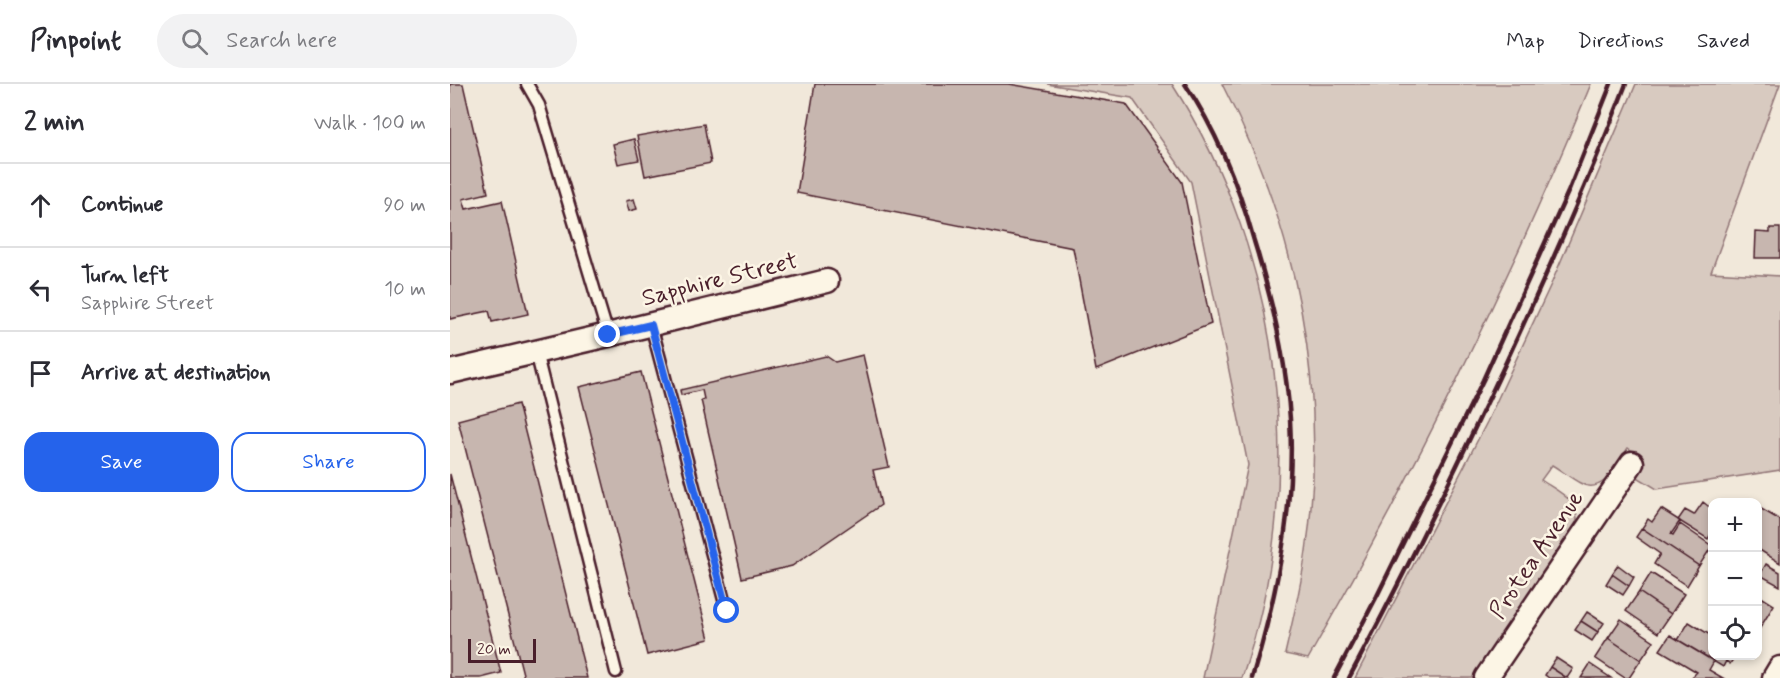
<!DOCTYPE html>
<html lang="en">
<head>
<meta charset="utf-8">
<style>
  :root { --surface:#fff; --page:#f2f2f3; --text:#2b2b33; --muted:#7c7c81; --line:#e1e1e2; --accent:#2563eb }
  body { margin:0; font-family:Mynerve,sans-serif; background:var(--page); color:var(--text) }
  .controls { position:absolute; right:18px; bottom:18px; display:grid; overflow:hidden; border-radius:12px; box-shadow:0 3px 9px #0003 }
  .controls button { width:54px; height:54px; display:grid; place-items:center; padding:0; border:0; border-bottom:2px solid var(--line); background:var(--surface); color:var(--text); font:30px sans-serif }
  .scale { position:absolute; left:18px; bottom:15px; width:68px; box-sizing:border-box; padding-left:6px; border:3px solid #4a1f2b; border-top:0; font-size:16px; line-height:21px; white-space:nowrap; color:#4a1f2b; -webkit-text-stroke:4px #fcf5e5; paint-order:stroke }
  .stop { position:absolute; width:18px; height:18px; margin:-14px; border:4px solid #2563eb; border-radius:50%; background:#fff }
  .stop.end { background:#2563eb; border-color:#fff; box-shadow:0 2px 6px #0008 }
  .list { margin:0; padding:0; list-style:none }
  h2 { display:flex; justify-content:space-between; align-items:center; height:78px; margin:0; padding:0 24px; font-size:26px }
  h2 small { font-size:20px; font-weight:400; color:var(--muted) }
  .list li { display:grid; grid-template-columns:39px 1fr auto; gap:18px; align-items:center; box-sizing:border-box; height:84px; padding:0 24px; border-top:2px solid var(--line) }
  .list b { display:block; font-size:22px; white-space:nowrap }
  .list p { margin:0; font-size:20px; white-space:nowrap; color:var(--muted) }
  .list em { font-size:20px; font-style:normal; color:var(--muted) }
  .actions { display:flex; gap:12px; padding:18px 24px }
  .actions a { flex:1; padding:14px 0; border:2px solid var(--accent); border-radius:18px; text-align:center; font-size:21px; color:var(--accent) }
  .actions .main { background:var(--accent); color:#fff }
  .icon { flex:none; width:33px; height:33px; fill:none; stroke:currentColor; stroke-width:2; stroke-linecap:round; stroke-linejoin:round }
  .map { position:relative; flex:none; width:1330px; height:594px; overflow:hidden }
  header { display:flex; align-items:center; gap:36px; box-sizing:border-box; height:84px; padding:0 30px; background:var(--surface); border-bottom:2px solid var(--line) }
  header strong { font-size:28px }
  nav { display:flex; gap:33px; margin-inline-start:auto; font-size:21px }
  .search { width:420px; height:54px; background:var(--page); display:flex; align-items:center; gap:15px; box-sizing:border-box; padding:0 21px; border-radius:33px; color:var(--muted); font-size:22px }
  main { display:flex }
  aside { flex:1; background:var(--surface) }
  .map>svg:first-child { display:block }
  .green { fill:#d8cac0; stroke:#917476; stroke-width:1.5 }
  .building { fill:#c7b6af; stroke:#4a1f2b; stroke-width:1.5 }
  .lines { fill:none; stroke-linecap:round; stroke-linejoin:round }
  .lane-casing { stroke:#4a1f2b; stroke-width:15 }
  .street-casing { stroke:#4a1f2b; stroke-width:27 }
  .lane { stroke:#fcf5e5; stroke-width:10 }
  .street { stroke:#fcf5e5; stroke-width:22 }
  .rail { stroke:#4a1f2b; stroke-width:4.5 }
  .route { stroke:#2563eb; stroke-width:8 }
  .labels { text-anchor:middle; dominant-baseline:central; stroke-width:5; stroke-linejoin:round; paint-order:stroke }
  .street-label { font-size:24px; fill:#4a1f2b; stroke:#fcf5e5 }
</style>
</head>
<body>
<header>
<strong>Pinpoint</strong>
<div class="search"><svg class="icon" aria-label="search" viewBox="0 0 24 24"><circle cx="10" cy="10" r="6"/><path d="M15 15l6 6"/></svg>Search here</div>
<nav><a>Map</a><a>Directions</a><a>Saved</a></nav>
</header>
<main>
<aside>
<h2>2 min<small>Walk · 100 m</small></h2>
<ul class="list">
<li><svg class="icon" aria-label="ahead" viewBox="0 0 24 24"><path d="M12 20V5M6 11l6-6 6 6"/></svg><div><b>Continue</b></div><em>90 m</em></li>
<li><svg class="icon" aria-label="left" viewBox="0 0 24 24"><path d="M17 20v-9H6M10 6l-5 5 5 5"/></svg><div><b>Turn left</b><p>Sapphire Street</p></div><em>10 m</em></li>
<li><svg class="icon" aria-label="arrive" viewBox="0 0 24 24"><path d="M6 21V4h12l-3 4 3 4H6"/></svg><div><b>Arrive at destination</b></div></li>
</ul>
<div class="actions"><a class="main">Save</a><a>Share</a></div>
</aside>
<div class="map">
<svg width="1330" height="594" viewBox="0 0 1330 594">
  <rect width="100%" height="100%" fill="#f1e8da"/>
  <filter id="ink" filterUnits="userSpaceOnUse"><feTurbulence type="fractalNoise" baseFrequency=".0167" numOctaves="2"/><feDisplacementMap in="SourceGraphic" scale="12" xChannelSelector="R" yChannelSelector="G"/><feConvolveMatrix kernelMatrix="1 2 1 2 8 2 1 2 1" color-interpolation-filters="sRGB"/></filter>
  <g filter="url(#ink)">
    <!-- green -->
    <path class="green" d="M597 0H722C834 173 859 399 792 594H753L798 381 741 98 682 14Z
      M772 0H1141C1059 199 965 388 858 575L835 570C843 536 851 502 856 467 880 305 847 144 772 0Z
      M1186 0H1330L1261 188 1330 192V386L1207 405 1184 391 1194 375 1178 364C1168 379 1153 413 1130 399 1121 394 1112 387 1102 381L1091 396C1109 408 1132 417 1126 442L1023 594H905L1037 338 1102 198Z"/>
    <!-- building -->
    <path class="building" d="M0 0H13L38 109 13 115 16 125 52 117 78 230 42 238 39 227 0 235Z
      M365 0H559L676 20 732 98 761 240 646 286 623 164 347 109Z
      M254 40 261 79 195 92 187 52Z
      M184 55 189 76 168 80 163 60Z
      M184 115 187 125 179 127 176 117Z
      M1320 144H1330V174H1305L1306 148 1320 149Z
      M413 271 439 383 423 386 431 421 342 482 292 494 251 316 254 315 252 306 231 311 230 306 376 272 385 278Z
      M191 288 259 555 197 571 129 303Z
      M68 320 137 594H74L8 336Z
      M0 390 51 589 31 594H0Z
      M1253 418 1262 425V448L1258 455 1228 436 1235 426 1244 431Z
      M1308 423 1330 436V479L1308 465Z
      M1211 425 1230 437 1221 450 1223 451 1230 440 1262 462 1249 482 1192 444 1198 435 1202 438Z
      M1192 444 1249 482 1237 502 1204 480 1210 470 1186 453Z
      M1316 480 1330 488V502L1310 491Z
      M1168 481 1184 493 1179 502 1162 490Z
      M1201 489 1234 510 1221 530 1189 508Z
      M1162 490 1179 502 1173 511 1156 500Z
      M1189 508 1221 530 1208 549 1176 527Z
      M1308 511 1324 521 1310 544 1308 543Z
      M1137 528 1154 539 1148 548 1131 537Z
      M1171 535 1204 557 1191 576 1158 554Z
      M1131 537 1148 548 1142 557 1125 546Z
      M1239 538 1260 551 1262 546V572H1285L1280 580 1276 577 1273 583 1228 556Z
      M1220 551 1264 577 1259 586 1273 594H1241L1247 588 1210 566Z
      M1158 554 1191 576 1179 594H1175L1145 574Z
      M1106 574 1123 585 1117 594 1100 583Z
      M1140 580 1161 594H1131Z
      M1100 583 1117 594H1099L1095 591Z"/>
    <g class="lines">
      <defs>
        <path id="lane" d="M77 0 89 21 158 251
          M201 241 277 527
          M86 268 166 588"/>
        <path id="street" d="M0 288 158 251 377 197
          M1036 594 1182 379
          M1324 594 1330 584"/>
      </defs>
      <!-- lane casing -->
      <use href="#lane" class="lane-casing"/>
      <!-- street casing -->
      <use href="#street" class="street-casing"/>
      <!-- lane -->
      <use href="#lane" class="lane"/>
      <!-- street -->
      <use href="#street" class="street"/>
      <!-- rail -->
      <path class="rail" d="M735 0C767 47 789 103 804 157 822 215 836 274 840 335 845 421 827 512 802 594
        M884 594 927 512 1033 296 1118 108 1161 0
        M899 594C955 490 1007 383 1057 276 1099 185 1140 94 1176 0"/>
    </g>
  </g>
  <g class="lines" filter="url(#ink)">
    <!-- route -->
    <path class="route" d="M158 251 201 241 277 527"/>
  </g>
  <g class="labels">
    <!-- street labels -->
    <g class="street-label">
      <text transform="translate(270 196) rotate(-14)">Sapphire Street</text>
      <text transform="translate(1087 471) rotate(-56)">Protea Avenue</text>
    </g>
  </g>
</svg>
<div class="controls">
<button>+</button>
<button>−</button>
<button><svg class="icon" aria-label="locate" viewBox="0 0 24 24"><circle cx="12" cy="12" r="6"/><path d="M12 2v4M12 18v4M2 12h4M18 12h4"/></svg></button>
</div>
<div class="scale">20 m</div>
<div class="stop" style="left:277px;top:527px"></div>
<div class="stop end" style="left:158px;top:251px"></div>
</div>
</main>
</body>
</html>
